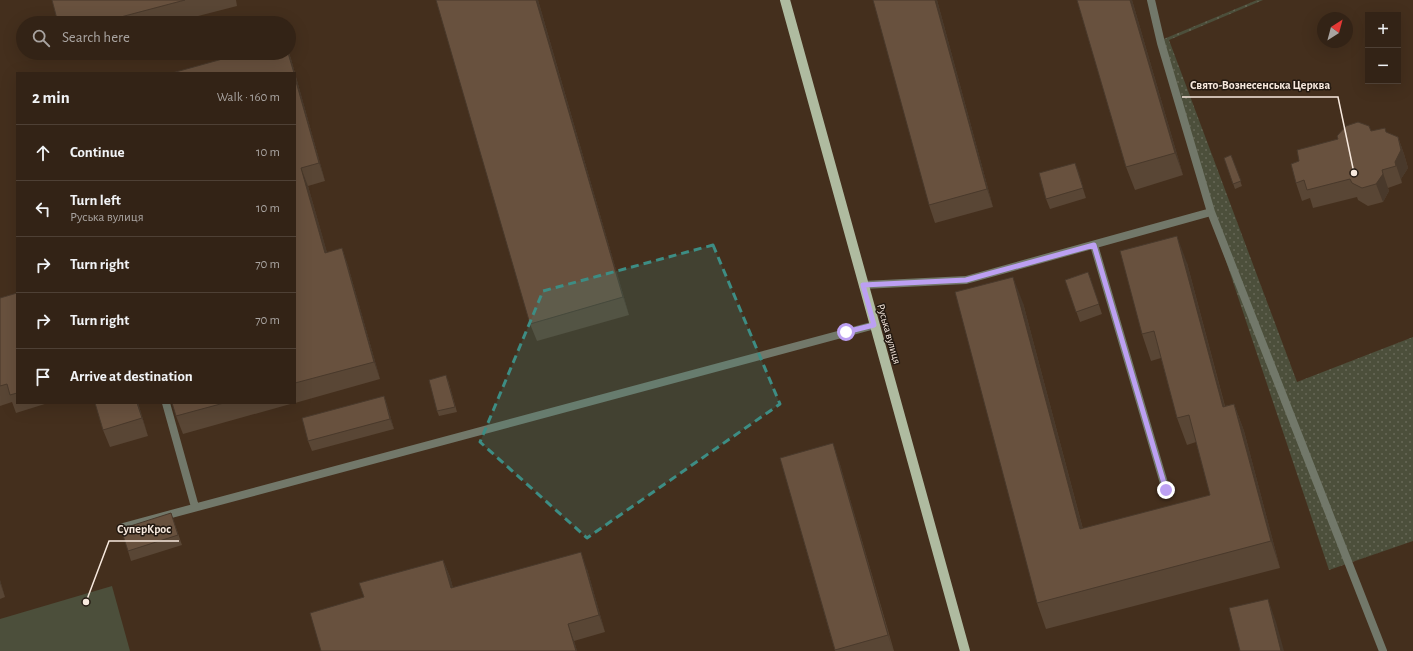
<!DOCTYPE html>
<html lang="en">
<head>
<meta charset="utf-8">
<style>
  :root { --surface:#332316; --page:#3b2b1f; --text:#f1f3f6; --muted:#a9a4a1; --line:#4e4035 }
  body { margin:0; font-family:"Alegreya Sans",sans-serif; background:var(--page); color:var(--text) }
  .controls { position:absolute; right:12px; top:12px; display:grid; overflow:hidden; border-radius:0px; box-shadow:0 4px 16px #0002 }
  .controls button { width:36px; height:36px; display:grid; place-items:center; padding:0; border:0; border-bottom:1px solid var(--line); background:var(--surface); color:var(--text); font:20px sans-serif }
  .compass { position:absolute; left:1317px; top:12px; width:36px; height:36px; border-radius:50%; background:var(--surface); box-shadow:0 4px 16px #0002; rotate:36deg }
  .stop { position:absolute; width:12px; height:12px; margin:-9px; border:3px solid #bca0f2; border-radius:50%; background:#fff }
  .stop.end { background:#bca0f2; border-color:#fff; box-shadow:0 1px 4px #0008 }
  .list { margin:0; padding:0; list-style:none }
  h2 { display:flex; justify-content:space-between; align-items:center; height:52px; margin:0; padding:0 16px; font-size:17px }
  h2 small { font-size:13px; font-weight:400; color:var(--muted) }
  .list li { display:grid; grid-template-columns:26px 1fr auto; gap:12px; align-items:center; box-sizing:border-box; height:56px; padding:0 16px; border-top:1px solid var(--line) }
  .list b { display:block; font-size:15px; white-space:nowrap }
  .list p { margin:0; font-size:13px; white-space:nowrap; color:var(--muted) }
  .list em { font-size:13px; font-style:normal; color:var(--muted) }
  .icon { flex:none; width:22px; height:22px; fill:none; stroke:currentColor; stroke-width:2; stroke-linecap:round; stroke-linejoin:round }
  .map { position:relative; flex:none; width:1413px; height:651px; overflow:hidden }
  .search { position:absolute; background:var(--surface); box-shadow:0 4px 16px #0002; left:16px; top:16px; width:280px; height:44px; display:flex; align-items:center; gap:10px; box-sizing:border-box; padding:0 14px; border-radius:22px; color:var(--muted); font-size:15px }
  .panel { position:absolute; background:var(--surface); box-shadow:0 4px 16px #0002; left:16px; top:72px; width:280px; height:332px; border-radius:0px }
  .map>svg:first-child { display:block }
  .green { fill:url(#green-dots) }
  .pitch { fill:#4c4f3b }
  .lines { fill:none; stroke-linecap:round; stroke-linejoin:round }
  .lane { stroke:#72786a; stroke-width:8 }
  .street { stroke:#72786a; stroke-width:8 }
  .primary { stroke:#afbba0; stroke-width:10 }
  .wall { fill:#594635 }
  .shaded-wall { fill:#49392b }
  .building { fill:#68513e; stroke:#49392b }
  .route { stroke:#bca0f2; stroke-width:5 }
  .marked { fill:#3d8d84; fill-opacity:0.2; stroke:#3d8d84; stroke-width:3; stroke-dasharray:8 5; stroke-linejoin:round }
  .labels { text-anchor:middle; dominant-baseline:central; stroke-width:3; stroke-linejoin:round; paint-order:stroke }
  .street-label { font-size:11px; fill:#f7e9de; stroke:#231911 }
  .leader { fill:none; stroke:#f7e9de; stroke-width:1.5 }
  .callout-dot { fill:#f7e9de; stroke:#231911; stroke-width:1.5 }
  .callout-label { font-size:12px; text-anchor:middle; font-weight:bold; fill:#f7e9de; stroke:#231911; stroke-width:3; stroke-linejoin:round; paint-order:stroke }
</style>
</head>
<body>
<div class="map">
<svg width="1413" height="651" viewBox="0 0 1413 651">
  <defs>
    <pattern id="green-dots" width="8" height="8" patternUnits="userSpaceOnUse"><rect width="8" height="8" fill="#4c4f3b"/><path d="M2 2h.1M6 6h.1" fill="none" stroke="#676857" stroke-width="1.8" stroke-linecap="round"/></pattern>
  </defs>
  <rect width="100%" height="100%" fill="#442f1d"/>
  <!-- green -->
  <path class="green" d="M1257 0H1263L1169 40 1297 382 1413 337V541L1329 570 1211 216 1159 41Z"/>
  <!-- pitch -->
  <path class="pitch" d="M112 586 130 651H0V619Z"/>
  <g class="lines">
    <!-- lane -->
    <path class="lane" d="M1151 0 1161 43 1211 212
      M863 285 966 280 1211 212 1383 651
      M166 403 195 507
      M123 527 875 325"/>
    <!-- street -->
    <path class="street" d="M1094 245 1166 490"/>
    <!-- primary -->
    <path class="primary" d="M785 0 965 651"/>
  </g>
  <!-- wall -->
  <path class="wall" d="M52 0H236L237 6 171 23H58Z
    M538 0 629 315 537 341 530 324Z
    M937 0 993 207 935 223 929 205Z
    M1077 0H1132L1183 175 1135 190 1126 167Z
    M244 53H289L291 59 325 181 308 186 327 253 342 248 348 266 380 379 295 403V73Z
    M1371 131 1386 132 1398 137 1404 154 1408 168 1401 179 1402 183 1388 188 1389 191 1383 202 1368 206 1358 200 1357 197 1313 208 1310 198 1302 201 1296 183 1299 161Z
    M1231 155 1242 186 1235 189 1224 158Z
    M1075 163 1086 198 1050 209 1046 199Z
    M1187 263 1225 406 1234 404 1244 431 1280 568 1046 629 1037 603 1023 303 1083 529 1210 495 1196 442 1187 445 1177 418 1161 358 1151 361 1142 334Z
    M1088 272 1102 314 1080 322 1065 280Z
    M17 293V403H48L16 413 12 402 0 406V298Z
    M448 380 457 412 439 416 437 411Z
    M384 396 387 405 394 429 312 451 308 441Z
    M138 403 148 436 110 447 103 430Z
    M172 403H294L183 434 176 416Z
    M780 458 839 461 894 651H835Z
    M171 513 182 545 131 561 128 551Z
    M443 560 450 577 453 588 587 569 605 632 574 641 577 651H321Z
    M0 580 5 597 0 599Z"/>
  <!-- shaded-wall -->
  <path class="shaded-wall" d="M536 0H538L629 315 623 297Z
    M935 0H937L993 207 987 189Z
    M1130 0H1132L1183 175 1175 153Z
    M288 53H289L291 59 325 181 319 163 295 78V73H294Z
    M1398 137 1404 154 1408 168 1401 179 1402 183 1395 162Z
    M1075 163 1079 173 1086 198 1083 188Z
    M301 168 308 186 332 270 325 253Z
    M1382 170 1389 191 1383 202 1376 184Z
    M1177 236 1187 263 1232 434 1223 407Z
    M342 248 348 266 380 379 374 362Z
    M1013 277 1023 303 1090 556 1080 529Z
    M384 396 387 405 394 429 390 419Z
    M137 403H138L148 436Z
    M1234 404 1244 431 1280 568 1271 541Z
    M833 443 839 461 893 651 888 635Z
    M581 552 587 569 605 632 599 615Z
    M443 560 450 577 458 606 451 588Z
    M0 580 5 597 0 583Z
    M1268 599 1276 622 1284 651H1281Z
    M568 624 574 641 577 651H576Z"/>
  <!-- building -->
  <path class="building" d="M52 0H185L98 23H58Z
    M436 0H536L623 297 530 324Z
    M873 0H935L987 189 929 205Z
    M1077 0H1130L1175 153 1126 167Z
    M244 53H288L294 73H172Z
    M295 78 319 163 301 168 325 253 342 248 374 362 295 383Z
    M1358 122 1369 126 1371 131 1385 128 1386 132 1398 137 1401 150 1395 162 1396 166 1382 170 1383 174 1376 184 1362 188 1352 183 1350 179 1307 190 1304 180 1296 183 1291 164 1299 161 1297 150 1338 139 1337 136 1346 126Z
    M1231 155 1241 181 1233 184 1224 158Z
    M1075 163 1083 188 1046 199 1039 173Z
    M1177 236 1223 407 1234 404 1271 541 1037 603 955 292 1013 277 1080 529 1210 495 1189 415 1177 418 1154 331 1142 334 1120 251Z
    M1088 272 1099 304 1076 312 1065 280Z
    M17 293V393L10 395 7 384 0 386V298Z
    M446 375 455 407 437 411 429 380Z
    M384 396 390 419 308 441 302 418Z
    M95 403H137L142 418 103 430Z
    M172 403H224L176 416Z
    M833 443 888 635 835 650 780 458Z
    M171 513 178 535 128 551 121 529Z
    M581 552 599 615 568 624 576 651H321L310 613 364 597 359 583 443 560 451 588Z
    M1268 599 1281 651H1240L1229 608Z"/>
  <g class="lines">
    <!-- route -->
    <path class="route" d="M846 332 874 325 863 285 966 280 1094 245 1166 490"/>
  </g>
  <!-- marked area -->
  <path class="marked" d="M713 245 780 404 587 538 480 442 543 291Z"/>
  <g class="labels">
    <!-- street labels -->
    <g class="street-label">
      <text transform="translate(889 334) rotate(74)">Руська вулиця</text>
    </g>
  </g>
  <!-- callouts -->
  <path class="leader" d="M1354 173L1338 97H1182M86 602L109 541H179"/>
  <g class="callout-dot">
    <circle cx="1354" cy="173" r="4"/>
    <circle cx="86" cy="602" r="4"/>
  </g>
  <g class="callout-label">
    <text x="1260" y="89">Свято-Вознесенська Церква</text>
    <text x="144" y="533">СуперКрос</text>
  </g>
</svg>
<div class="controls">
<button>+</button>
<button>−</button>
</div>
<svg class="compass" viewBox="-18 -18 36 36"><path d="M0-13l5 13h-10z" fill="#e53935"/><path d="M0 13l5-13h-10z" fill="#a9a4a1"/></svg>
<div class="stop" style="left:846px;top:332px"></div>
<div class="stop end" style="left:1166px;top:490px"></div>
<div class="search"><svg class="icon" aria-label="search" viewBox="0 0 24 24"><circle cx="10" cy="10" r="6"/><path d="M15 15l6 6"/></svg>Search here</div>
<section class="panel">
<h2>2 min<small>Walk · 160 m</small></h2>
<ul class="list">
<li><svg class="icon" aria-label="ahead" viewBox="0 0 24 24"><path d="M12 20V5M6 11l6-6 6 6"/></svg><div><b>Continue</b></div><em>10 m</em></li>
<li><svg class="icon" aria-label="left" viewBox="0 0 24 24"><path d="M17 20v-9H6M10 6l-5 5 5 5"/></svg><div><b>Turn left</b><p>Руська вулиця</p></div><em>10 m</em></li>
<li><svg class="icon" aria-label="right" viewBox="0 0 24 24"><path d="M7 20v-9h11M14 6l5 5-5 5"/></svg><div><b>Turn right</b></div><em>70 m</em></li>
<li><svg class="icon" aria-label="right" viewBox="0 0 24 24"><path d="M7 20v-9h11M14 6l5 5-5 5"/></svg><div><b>Turn right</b></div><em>70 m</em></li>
<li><svg class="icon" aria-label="arrive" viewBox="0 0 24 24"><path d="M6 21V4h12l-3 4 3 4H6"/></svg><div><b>Arrive at destination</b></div></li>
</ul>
</section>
</div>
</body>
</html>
